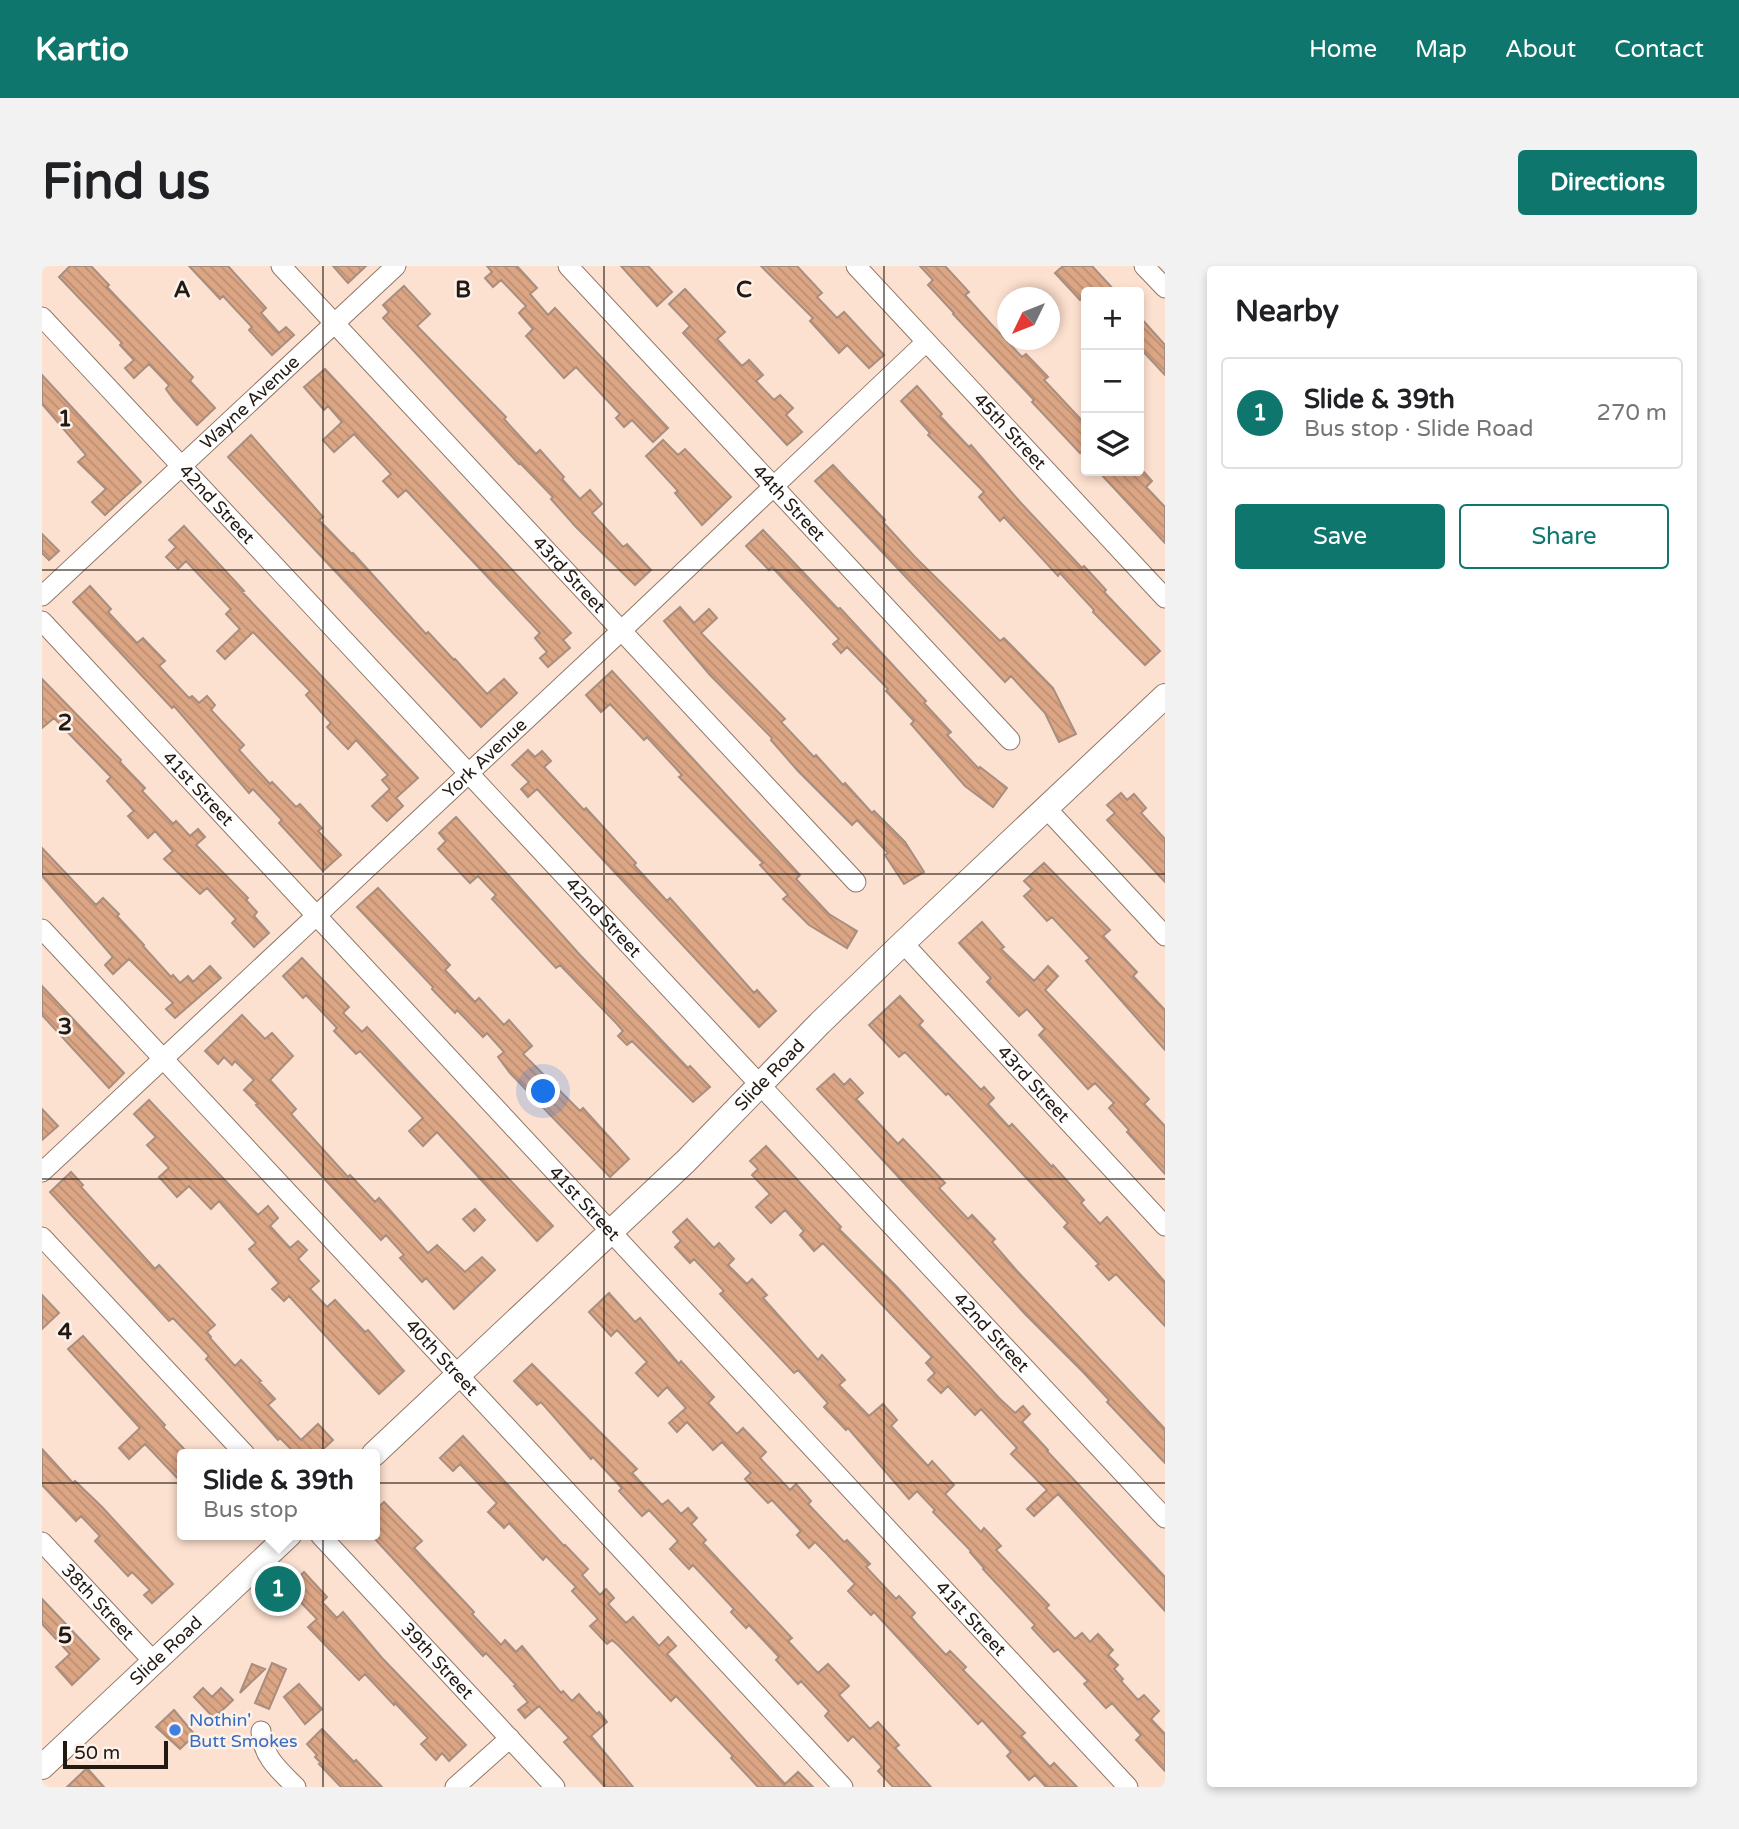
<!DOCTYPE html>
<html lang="en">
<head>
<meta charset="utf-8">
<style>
  :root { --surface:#fff; --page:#f2f2f2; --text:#202124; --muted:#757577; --line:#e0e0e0; --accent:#0f766e }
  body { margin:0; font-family:"Varela Round",sans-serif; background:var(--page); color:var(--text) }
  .controls { position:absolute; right:21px; top:21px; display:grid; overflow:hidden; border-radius:7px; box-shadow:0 4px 10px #0003 }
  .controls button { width:63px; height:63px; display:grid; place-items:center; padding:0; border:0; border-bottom:2px solid var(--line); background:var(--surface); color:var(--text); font:35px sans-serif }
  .compass { position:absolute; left:955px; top:21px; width:63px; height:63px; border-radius:50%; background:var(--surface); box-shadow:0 4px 10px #0003; rotate:227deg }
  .scale { position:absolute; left:21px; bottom:18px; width:105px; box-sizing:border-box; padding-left:7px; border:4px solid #231913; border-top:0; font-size:19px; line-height:24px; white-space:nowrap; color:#231913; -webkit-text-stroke:5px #fdf2eb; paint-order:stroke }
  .you { position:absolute; left:502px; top:826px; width:24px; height:24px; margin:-18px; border:5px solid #fff; border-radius:50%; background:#1a73e8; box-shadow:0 0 0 10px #1a73e833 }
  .badge { display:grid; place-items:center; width:46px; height:46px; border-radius:50%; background:var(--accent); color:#fff; font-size:23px; font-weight:700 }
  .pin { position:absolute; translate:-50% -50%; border:4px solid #fff; box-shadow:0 2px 7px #0006 }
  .popup { position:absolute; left:135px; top:1183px; width:203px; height:91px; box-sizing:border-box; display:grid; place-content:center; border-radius:7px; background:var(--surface); filter:drop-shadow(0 2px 5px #0005); font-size:23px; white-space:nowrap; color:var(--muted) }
  .popup b { font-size:26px; color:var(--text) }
  .popup::after { content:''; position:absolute; left:50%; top:100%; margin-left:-14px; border:14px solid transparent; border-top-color:var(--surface) }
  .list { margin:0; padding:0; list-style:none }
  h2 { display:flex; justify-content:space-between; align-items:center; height:91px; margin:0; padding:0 28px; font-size:30px }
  h2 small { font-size:23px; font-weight:400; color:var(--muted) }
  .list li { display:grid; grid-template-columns:46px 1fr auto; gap:21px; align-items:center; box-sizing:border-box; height:112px; margin:0 14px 14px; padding:0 14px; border:2px solid var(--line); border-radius:7px }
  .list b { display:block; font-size:26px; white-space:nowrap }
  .list p { margin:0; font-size:23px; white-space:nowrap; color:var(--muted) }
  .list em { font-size:23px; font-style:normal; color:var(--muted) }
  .actions { display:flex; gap:14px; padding:21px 28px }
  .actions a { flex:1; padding:16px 0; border:2px solid var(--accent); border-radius:7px; text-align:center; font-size:24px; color:var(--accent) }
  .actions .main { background:var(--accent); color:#fff }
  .icon { flex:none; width:38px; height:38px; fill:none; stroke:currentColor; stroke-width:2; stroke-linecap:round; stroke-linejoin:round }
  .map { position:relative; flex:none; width:1123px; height:1521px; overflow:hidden; border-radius:7px }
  header { display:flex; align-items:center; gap:42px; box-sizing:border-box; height:98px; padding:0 35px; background:var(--accent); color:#fff }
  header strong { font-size:33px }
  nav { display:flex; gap:38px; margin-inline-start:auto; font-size:24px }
  .intro { display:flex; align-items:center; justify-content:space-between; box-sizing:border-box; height:168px; padding:0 42px }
  h1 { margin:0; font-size:49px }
  .button { padding:18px 32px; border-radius:7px; background:var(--accent); color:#fff; font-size:24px; font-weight:700 }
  main { display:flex; gap:42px; padding:0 42px }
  aside { flex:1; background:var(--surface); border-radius:7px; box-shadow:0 4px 10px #0003 }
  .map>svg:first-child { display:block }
  .building { fill:url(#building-back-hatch); stroke:#a88e7f; stroke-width:2 }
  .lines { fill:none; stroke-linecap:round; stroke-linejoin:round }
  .minor-casing { stroke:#917869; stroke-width:21 }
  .major-casing { stroke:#917869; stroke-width:26 }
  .minor { stroke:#fff; stroke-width:19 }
  .major { stroke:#fff; stroke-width:24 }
  .grid { fill:none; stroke:#231913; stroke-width:2; stroke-opacity:0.55 }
  .shop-dot { fill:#3f7fe0; stroke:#fdf2eb; stroke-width:2.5 }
  .labels { text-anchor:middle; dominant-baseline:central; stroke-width:5; stroke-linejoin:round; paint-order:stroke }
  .street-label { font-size:18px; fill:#231913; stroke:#fdf2eb }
  .shop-label { font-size:18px; fill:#366cbe; stroke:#fdf2eb; text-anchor:start }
  .grid-label { font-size:23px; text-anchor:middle; font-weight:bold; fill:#231913; stroke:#fdf2eb; stroke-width:5; stroke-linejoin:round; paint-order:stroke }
</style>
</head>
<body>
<header>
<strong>Kartio</strong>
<nav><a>Home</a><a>Map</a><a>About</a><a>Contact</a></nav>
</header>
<div class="intro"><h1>Find us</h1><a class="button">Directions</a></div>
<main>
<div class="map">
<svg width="1123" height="1521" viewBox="0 0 1123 1521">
  <defs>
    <pattern id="building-back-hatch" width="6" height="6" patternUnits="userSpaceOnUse" patternTransform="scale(1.75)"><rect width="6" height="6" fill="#dca685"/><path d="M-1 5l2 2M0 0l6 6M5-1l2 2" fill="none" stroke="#bc8e72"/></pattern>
  </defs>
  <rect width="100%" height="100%" fill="#fde1d0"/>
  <!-- building -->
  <path class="building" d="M28 0H49L67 19 65 21 151 111 148 115 173 142 155 159 132 134 124 123 127 119 107 98 92 112 83 102 92 94 78 79 80 77 17 11Z
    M147 0H186L224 42 219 47 237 67 244 61 252 69 230 89 207 64 210 61 181 30 178 33Z
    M291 0H324L306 17Z
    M445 0H475L495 22 488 28 506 49 513 42 626 162 611 176 590 154 582 161 574 152 578 148 534 101 522 112 484 70 491 63 477 47 484 40 459 14 451 21 443 12 450 6Z
    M579 0H606L630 26 615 40Z
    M719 0H755L780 27 775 31 795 52 802 46 842 89 827 102 805 79 797 87 768 55 771 52Z
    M878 0H903L927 26 923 29 949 58 980 91 984 88 1006 111 1002 114 1044 159V181L1038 187 990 136 992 134 911 48 912 47 886 19 891 14Z
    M1021 0H1050L1074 26H1044L1038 34 1013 7Z
    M362 20 388 48 375 60 464 151 462 153 494 188 498 184 522 211 520 213 538 233 548 224 560 238 550 247 581 281 585 278 609 304 593 319 534 261 509 233 511 231 478 197 477 198 341 52 347 46 341 39Z
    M643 23 683 66 675 73 700 100 707 94 721 109 714 115 732 134 738 129 751 142 744 149 760 166 745 179 641 67 648 60 627 38Z
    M1097 50 1123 79V109L1097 81Z
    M283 103 529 367 521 374 528 382 506 401 498 392 505 386 493 372 498 367 364 224 356 231 341 215 349 208 312 168 292 186 281 174 300 156 286 140 282 144 262 121Z
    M0 109 99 216 63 249 50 236 64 223 36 196 44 189 0 138Z
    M875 120 900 148 898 150 927 181 929 179 978 236 1040 302 1042 300 1064 324 1062 326 1118 385 1103 399 1051 346 1052 344 1018 307 1016 310 962 251 958 255 937 231 942 226 886 169 888 167 859 135Z
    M209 169 281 251 277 254 310 288 311 287 384 368 386 366 412 394 413 393 445 428 462 413 475 427 439 461 186 191Z
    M621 174 636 189 643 183 689 231 660 259 633 227 636 225 604 190Z
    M791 199 843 254 841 256 873 291 958 375 962 372 1011 422 1034 468 1017 476 1003 447 969 410 963 416 773 215Z
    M1056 205H1101L1110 215 1104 221 1123 241V277Z
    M142 260 202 325 200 326 376 512 354 532 361 540 345 555 330 540 348 523 340 514 346 509 314 474 306 483 285 461 289 457 264 429 268 425 211 366 183 393 175 385 198 363 184 348 189 343 144 295 136 303 124 291 134 281 127 274Z
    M721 264 796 343 798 342 884 435 882 437 909 466 905 469 937 503 938 501 965 522 951 541 923 520 869 458 872 455 844 425 846 423 805 381 799 387 791 378 797 373 730 301 727 304 704 280Z
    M0 268 17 285 7 294 0 287Z
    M48 320 69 343 66 346 95 377 101 372 123 395 117 400 147 432 150 430 157 437 165 430 173 439 169 444 202 479 197 484 228 518 230 516 254 541 258 538 280 562 276 565 299 589 281 605 237 557 240 554 211 523 207 527 132 440 130 442 31 336Z
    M638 341 652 357 667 343 675 352 659 367 743 453 739 456 772 491 774 489 801 519 803 517 830 547 832 545 863 576 882 606 862 618 843 589 846 587 815 554 810 559 756 505 729 474 730 472 668 409 622 355Z
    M570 405 758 609 754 613 787 648 815 665 805 682 767 659 741 633 746 629 718 599 721 597 637 511 640 509 605 471 602 474 568 438 559 446 544 429Z
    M0 413 79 494 78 496 103 522 100 525 131 558 134 555 148 570 156 563 163 571 154 579 206 632 204 634 215 646 212 650 227 667 212 681 190 657 194 653 165 622 158 628 122 593 131 585 113 565 106 572 86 550 92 545 65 515 69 511 39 480 12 452 0 462Z
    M486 484 493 491 500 485 509 495 502 501 542 544 544 542 594 597 592 599 625 635 628 632 712 727 715 724 734 745 717 761 495 523 486 531 479 523 487 516 470 499Z
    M1079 527 1085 534 1092 528 1104 542 1099 547 1123 573V616L1065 554 1073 547 1065 539Z
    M414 551 538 689 646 802 648 800 668 821 651 836 590 775 585 779 576 770 581 765 575 758 518 699 514 702 489 675 450 633 454 629 436 610 428 617 396 583 404 575 397 567Z
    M0 582 54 639 61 632 77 648 75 650 102 679 101 680 129 711 131 709 138 717 146 710 151 716 168 700 179 712 133 752 124 743 131 737 87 693 71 708 63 699 71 691 0 610Z
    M1002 597 1068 664 1061 670 1095 706 1091 710 1123 744V784L1044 695 1048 692 1010 651 1005 655 982 630 990 623 982 615Z
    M336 622 408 699 403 704 433 736 437 732 462 759 467 754 490 780 481 788 538 845 541 842 587 893 568 911 468 807 456 791 462 786 445 767 441 771 415 744 413 747 390 723 391 721 315 641Z
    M940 656 962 681 959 683 992 715 1006 700 1016 710 1003 724 1107 833 1102 838 1123 860V908L1085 866 1087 864 1067 842 1072 837 1053 817 1046 823 997 769 1003 763 985 743 977 750 945 716 949 712 917 677Z
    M260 692 307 741 301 747 320 766 325 761 511 960 495 975 395 866 381 880 367 865 381 852 318 785 314 788 292 765 295 762 264 729 261 732 241 710Z
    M0 720 82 807 67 822 0 749Z
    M858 730 881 755 877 759 939 824 942 821 952 832 946 838 967 861 970 858 1010 901 1011 899 1042 934 1039 937 1058 958 1065 951 1123 1016V1060L1074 1008 1067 1014 1054 1000 1057 998 1022 961 1026 957 906 827 904 829 863 786 857 791 827 759Z
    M200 749 223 773 230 767 251 790 228 814 254 843 249 848 306 911 308 909 333 936 337 932 386 987 395 979 423 1006 440 991 453 1004 412 1043 384 1012 380 1016 358 992 362 989 344 969 339 974 214 839 216 838 202 824 212 814 193 795 190 799 182 791 176 798 163 785Z
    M792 808 802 819 808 813 821 827 814 833 856 878 861 873 887 900 903 917 897 922 926 953 930 949 953 973 950 976 975 1005 1123 1163V1197L1065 1136 1067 1134 1041 1106 984 1049 775 823Z
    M107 834 216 949 226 940 236 952 228 960 248 982 256 975 265 984 256 993 277 1015 268 1023 285 1041 293 1034 323 1066 326 1064 362 1105 337 1128 247 1030 242 1035 230 1023 237 1017 207 983 214 977 177 935 169 943 147 920 135 931 117 911 127 902 105 879 114 871 92 848Z
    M0 843 16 860 0 874Z
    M724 880 799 961 797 963 854 1020 957 1132 973 1147 981 1140 988 1148 980 1156 1006 1184 1005 1185 1123 1311V1345L1016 1228 992 1250 985 1243 1005 1224 969 1188 975 1182 939 1143 933 1149 906 1120 899 1127 886 1114 893 1107 884 1097 890 1091 781 977 772 985 758 969 762 965 743 944 729 957 714 941 728 928 710 909 716 903 708 895Z
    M29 906 41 919 39 921 113 1003 117 999 173 1059 165 1066 169 1071 168 1072 193 1100 199 1094 219 1115 217 1116 233 1133 226 1139 259 1174 276 1158 291 1174 276 1188H254L238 1172 236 1174 164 1093 167 1090 131 1052 127 1055 8 926Z
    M433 943 443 954 432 965 421 953Z
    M645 953 672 982 677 977 692 993 686 999 705 1018 710 1013 725 1029 721 1032 776 1094 780 1089 803 1114 797 1119 827 1150 841 1138 855 1154 849 1160 886 1200 890 1195 912 1219 903 1228 939 1266 942 1262 959 1280 954 1284 1007 1339 1004 1342 1033 1373 1040 1367 1048 1376 1056 1368 1071 1384 1066 1389 1076 1399 1072 1403 1081 1413 1079 1415 1096 1434 1102 1429 1117 1445 1109 1453 1123 1468V1505L1094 1474 1099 1469 1070 1437 1064 1442 1042 1418 1046 1415 1016 1383 1012 1386 990 1362 993 1359 941 1303 942 1302 928 1286 929 1285 891 1246 893 1244 875 1225 867 1233 806 1162 804 1164 782 1141 786 1137 756 1104 752 1107 678 1028 682 1025 652 993 648 997 633 981 639 975 631 966Z
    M567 1027 593 1056 598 1052 637 1098 639 1095 672 1131 666 1137 695 1168 701 1162 724 1186 718 1192 748 1224 754 1218 769 1235 766 1238 802 1276 805 1274 828 1298 824 1301 854 1333 857 1330 873 1347 869 1351 875 1358 904 1389 908 1385 924 1401 921 1404 983 1467 979 1470 1008 1501 1012 1497 1035 1521H1004L993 1509 987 1514 965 1490 969 1486 940 1454 936 1458 832 1346 829 1349 806 1325 813 1318 784 1287 773 1276 767 1282 755 1269 759 1265 730 1234 726 1237 703 1213 709 1207 680 1176 671 1184 645 1156 635 1166 627 1157 644 1142 625 1121 616 1130 594 1107 605 1096 575 1064 569 1070 547 1046Z
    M0 1029 17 1047 0 1063Z
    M41 1070 123 1159 121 1161 147 1188H140V1217L103 1178 87 1193 77 1182 98 1162 26 1083Z
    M490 1098 595 1203 590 1207 620 1239 626 1234 639 1248 646 1242 655 1252 649 1258 664 1274 661 1277 750 1372 746 1375 776 1407 786 1398 807 1420 797 1429 828 1463 836 1456 857 1479 853 1482 889 1521H851L836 1505 840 1501 811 1470 806 1475 783 1450 787 1445 759 1415 756 1418 734 1394 737 1391 707 1359 704 1362 689 1346 692 1343 651 1299 647 1303 628 1283 636 1275 607 1244 600 1250 577 1225 580 1222 551 1191 549 1193 499 1136 495 1139 472 1115Z
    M421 1170 522 1280 523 1279 546 1303 540 1309 558 1329 564 1323 572 1332 566 1338 584 1357 591 1351 617 1380 626 1371 634 1380 625 1388 743 1518 756 1506 771 1521H716L689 1492 691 1490 634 1430 629 1435 577 1380 570 1374 565 1378 548 1360 556 1353 530 1325 534 1321 504 1290 501 1294 467 1257 462 1262 446 1246 455 1237 418 1198 411 1205 398 1192Z
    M0 1183 31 1217 33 1215 60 1241 131 1318 110 1337 102 1329 108 1324 90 1306 86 1310 53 1275 58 1270 39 1250 34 1255 0 1219Z
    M342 1236 380 1275 372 1282 432 1346 430 1348 459 1379 463 1374 474 1386 480 1380 519 1427 521 1425 530 1435 537 1428 555 1448 557 1446 565 1456 549 1470 591 1521H563L522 1476 527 1472 497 1440 483 1452 476 1444 486 1436 472 1420 474 1419 444 1387 441 1390 332 1272V1245Z
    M262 1306 285 1331 280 1336 295 1352 301 1346 340 1392 424 1479 407 1495 400 1487 394 1494 379 1478 386 1472 353 1437 352 1439 323 1408 317 1414 266 1361 275 1353 245 1322Z
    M0 1333 57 1393 30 1419 14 1401 28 1388 0 1358Z
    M230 1397 244 1403 227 1443 213 1437Z
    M210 1398 223 1403 198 1427Z
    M257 1418 280 1443 263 1458 242 1431Z
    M161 1422 170 1431 179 1422 191 1434 172 1452 152 1431Z
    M132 1444 153 1469 138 1483 114 1461Z
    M280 1463 312 1496 314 1494 340 1521H299L277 1498 279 1497 273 1491 275 1489 265 1478Z
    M45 1502 62 1521H25Z"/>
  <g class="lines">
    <defs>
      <g id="minor">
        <path id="s1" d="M239 0 814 616"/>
        <path id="s2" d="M526 0 968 474"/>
        <path id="s3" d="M814 0 1123 332"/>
        <path d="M1102 0 1123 22"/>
        <path id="s4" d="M0 51 1123 1252"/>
        <path id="s5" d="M0 330 354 0"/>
        <path id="s6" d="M0 355 1086 1521"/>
        <path d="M1004 542 1123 670"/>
        <path id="s7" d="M0 663 801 1521"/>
        <path id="s8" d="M861 677 1123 960"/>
        <path id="s9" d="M0 906 579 365 884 76"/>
        <path d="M0 971 203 1188"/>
        <path id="s10" d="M278 1269 513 1521"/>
        <path id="s11" d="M0 1276 112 1396"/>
        <path d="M219 1465C220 1490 237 1504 254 1521"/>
        <path d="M413 1521 468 1472"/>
      </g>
      <g id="major">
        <path id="s12" d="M332 1188 644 895 778 757 861 677 1123 430"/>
        <path id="s13" d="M0 1501 247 1269"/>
      </g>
    </defs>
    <!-- minor casing -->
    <use href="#minor" class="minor-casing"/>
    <!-- major casing -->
    <use href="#major" class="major-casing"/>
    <!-- minor -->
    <use href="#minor" class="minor"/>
    <!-- major -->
    <use href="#major" class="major"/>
  </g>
  <!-- grid -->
  <path class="grid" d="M281 0V1521M562 0V1521M842 0V1521M0 304H1123M0 608H1123M0 913H1123M0 1217H1123"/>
  <!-- markers -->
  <circle class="shop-dot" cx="133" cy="1464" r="7"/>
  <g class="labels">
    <!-- street labels -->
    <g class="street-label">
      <text stroke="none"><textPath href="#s5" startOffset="284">Wayne Avenue</textPath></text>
      <text stroke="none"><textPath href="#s3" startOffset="226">45th Street</textPath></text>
      <text stroke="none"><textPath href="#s4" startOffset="256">42nd Street</textPath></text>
      <text stroke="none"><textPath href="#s2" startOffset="324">44th Street</textPath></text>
      <text stroke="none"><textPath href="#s1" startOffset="422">43rd Street</textPath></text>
      <text stroke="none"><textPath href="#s9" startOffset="606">York Avenue</textPath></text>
      <text stroke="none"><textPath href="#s6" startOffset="229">41st Street</textPath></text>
      <text stroke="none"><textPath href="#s4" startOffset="822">42nd Street</textPath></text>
      <text stroke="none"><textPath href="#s12" startOffset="548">Slide Road</textPath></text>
      <text stroke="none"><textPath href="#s8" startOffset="192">43rd Street</textPath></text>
      <text stroke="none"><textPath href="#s6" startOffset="796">41st Street</textPath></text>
      <text stroke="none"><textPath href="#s4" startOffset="1390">42nd Street</textPath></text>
      <text stroke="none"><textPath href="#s7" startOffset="586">40th Street</textPath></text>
      <text stroke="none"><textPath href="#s11" startOffset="82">38th Street</textPath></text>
      <text stroke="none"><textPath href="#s6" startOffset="1363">41st Street</textPath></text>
      <text stroke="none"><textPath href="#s13" startOffset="170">Slide Road</textPath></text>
      <text stroke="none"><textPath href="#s10" startOffset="172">39th Street</textPath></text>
    </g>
    <!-- shop labels -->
    <g class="shop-label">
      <text x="147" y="1454">Nothin'<tspan x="147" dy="21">Butt Smokes</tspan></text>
    </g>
  </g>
  <g class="grid-label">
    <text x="140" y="31">A</text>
    <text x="421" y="31">B</text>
    <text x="702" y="31">C</text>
    <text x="23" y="160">1</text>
    <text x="23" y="464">2</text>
    <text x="23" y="768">3</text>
    <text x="23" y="1073">4</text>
    <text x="23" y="1377">5</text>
  </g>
</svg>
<div class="controls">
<button>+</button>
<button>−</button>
<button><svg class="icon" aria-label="layers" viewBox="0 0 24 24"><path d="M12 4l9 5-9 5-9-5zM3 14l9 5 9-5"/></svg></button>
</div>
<svg class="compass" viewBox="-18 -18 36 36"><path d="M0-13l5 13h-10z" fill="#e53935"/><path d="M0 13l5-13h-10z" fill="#757577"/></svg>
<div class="scale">50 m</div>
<div class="you"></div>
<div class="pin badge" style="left:236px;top:1323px">1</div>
<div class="popup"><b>Slide &amp; 39th</b>Bus stop</div>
</div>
<aside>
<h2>Nearby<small></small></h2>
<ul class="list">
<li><span class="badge">1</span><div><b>Slide &amp; 39th</b><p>Bus stop · Slide Road</p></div><em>270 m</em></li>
</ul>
<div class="actions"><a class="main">Save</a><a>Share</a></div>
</aside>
</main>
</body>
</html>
